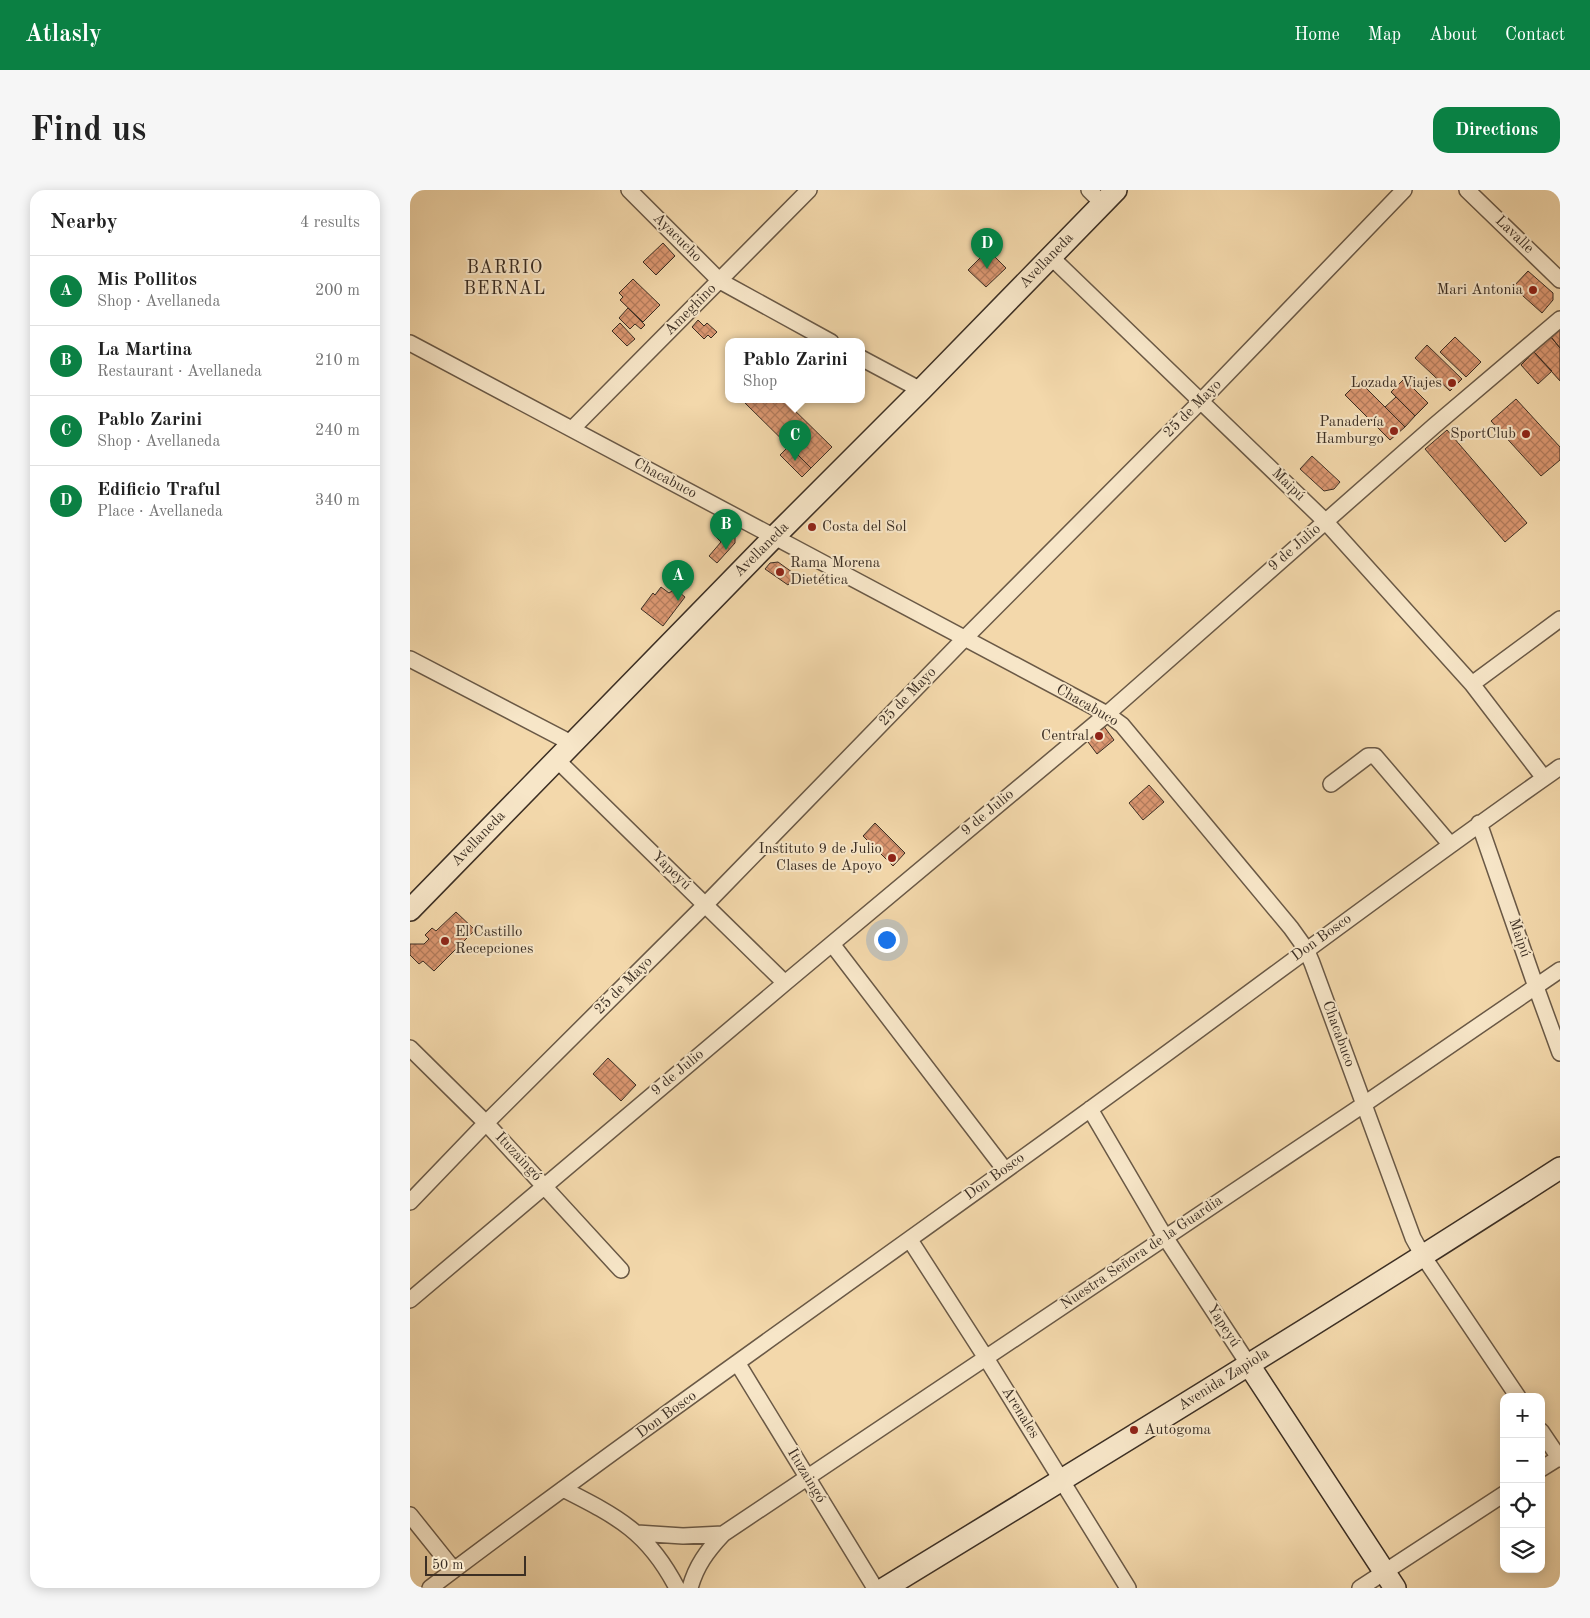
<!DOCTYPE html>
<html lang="en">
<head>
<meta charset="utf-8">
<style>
  :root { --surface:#fff; --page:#f6f6f6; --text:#222; --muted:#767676; --line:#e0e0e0; --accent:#0b8043 }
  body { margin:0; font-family:"Old Standard TT",serif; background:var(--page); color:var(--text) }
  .controls { position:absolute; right:15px; bottom:15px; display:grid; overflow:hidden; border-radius:10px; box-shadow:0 2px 12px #0003 }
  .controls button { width:45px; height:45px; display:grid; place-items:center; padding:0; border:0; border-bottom:1px solid var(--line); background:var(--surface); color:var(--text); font:25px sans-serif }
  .scale { position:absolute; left:15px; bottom:12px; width:101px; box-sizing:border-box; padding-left:5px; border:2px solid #3c2f24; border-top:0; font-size:14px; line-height:18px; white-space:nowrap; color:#3c2f24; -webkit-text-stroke:4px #f7e6c8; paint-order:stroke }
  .you { position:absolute; left:476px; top:749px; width:18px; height:18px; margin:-12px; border:4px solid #fff; border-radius:50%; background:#1a73e8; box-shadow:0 0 0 8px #1a73e833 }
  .badge { display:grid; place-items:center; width:32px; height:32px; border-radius:50%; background:var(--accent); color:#fff; font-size:16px; font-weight:700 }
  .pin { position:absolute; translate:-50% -41px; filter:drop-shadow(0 1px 2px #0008) }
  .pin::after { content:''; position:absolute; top:26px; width:18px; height:15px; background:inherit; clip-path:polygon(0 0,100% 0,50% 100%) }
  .popup { position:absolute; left:315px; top:148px; width:140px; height:65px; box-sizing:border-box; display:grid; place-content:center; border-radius:10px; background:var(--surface); filter:drop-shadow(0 1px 4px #0005); font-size:16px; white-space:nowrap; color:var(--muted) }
  .popup b { font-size:19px; color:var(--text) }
  .popup::after { content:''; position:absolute; left:50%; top:100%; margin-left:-10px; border:10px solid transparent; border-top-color:var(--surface) }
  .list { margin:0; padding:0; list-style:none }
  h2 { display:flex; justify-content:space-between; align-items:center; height:65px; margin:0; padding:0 20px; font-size:21px }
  h2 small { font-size:16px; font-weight:400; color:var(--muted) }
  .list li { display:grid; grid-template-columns:32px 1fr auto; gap:15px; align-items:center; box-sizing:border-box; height:70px; padding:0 20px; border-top:1px solid var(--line) }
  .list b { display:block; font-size:19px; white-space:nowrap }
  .list p { margin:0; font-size:16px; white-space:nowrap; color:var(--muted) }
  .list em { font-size:16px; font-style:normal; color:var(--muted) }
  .icon { flex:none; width:28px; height:28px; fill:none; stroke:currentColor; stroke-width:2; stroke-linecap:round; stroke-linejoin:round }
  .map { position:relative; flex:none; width:1150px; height:1398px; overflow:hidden; border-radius:15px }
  header { display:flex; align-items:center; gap:30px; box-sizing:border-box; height:70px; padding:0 25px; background:var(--accent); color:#fff }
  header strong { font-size:24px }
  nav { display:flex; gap:28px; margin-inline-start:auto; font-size:18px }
  .intro { display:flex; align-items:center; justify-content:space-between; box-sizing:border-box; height:120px; padding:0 30px }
  h1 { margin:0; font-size:35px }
  .button { padding:12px 22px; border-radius:15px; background:var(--accent); color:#fff; font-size:18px; font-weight:700 }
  main { display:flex; gap:30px; padding:0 30px }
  aside { flex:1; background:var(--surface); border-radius:15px; box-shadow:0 2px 12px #0003 }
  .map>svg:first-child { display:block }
  .building { fill:url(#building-cross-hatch); stroke:#3c2f24 }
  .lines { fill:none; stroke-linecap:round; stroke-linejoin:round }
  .street-casing { stroke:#6a5946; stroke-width:18 }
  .secondary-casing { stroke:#3c2f24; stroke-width:24 }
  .street { stroke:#f7e6c8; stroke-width:15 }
  .secondary { stroke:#f7e6c8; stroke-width:21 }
  .poi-dot { fill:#8f2418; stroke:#f7e6c8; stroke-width:2 }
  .labels { text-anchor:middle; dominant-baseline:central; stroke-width:4; stroke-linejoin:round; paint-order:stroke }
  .street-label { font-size:15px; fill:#3c2f24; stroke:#f7e6c8 }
  .poi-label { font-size:15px; fill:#3c2f24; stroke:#f7e6c8; text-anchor:end }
  .quarter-label { font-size:18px; letter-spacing:1px; fill:#3c2f24; stroke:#f7e6c8 }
</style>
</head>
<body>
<header>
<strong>Atlasly</strong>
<nav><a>Home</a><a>Map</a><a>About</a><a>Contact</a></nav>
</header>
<div class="intro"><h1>Find us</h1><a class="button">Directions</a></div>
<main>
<aside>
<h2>Nearby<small>4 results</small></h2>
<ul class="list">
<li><span class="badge">A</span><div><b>Mis Pollitos</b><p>Shop · Avellaneda</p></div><em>200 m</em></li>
<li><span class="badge">B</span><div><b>La Martina</b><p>Restaurant · Avellaneda</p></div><em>210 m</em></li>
<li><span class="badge">C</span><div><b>Pablo Zarini</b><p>Shop · Avellaneda</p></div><em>240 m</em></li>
<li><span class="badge">D</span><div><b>Edificio Traful</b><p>Place · Avellaneda</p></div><em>340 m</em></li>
</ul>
</aside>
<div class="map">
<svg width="1150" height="1398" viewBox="0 0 1150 1398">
  <defs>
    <pattern id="building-cross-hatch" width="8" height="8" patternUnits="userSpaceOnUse" patternTransform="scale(1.25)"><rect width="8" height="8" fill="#db9771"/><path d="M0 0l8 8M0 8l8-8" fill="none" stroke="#b37c5d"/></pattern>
  </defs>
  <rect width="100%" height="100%" fill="#f3d8ab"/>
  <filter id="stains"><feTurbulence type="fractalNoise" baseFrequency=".004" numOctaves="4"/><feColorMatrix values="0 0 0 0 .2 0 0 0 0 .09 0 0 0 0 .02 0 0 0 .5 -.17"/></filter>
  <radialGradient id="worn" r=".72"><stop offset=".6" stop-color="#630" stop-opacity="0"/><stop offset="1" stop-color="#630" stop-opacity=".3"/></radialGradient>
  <!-- building -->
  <path class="building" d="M253 53 265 66 246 85 233 72Z
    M578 60 596 78 576 97 558 80Z
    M1118 81 1143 103V110L1132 123 1103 97Z
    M223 89 250 115 233 132 210 110 213 107 209 103Z
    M218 118 235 135 231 139 225 134 220 139 209 128Z
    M288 130 294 136 297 133 307 142 301 148 298 145 294 149 282 137Z
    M210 133 225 149 217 156 202 141Z
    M1150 139V158L1141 147Z
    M1045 147 1071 172 1056 187 1030 162Z
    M1141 147 1150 158V191L1124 162Z
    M1017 155 1052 189 1040 201 1005 168Z
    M1124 162 1142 181 1128 194 1111 175Z
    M994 189 1018 213 1005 226 981 202Z
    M949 191 995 237 980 250 935 205Z
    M986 207 1005 226 995 237 975 217Z
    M1106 209 1150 257V270L1131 286 1081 231Z
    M338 210H374L422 257 401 278 335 213Z
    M1037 240 1117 333 1095 352 1015 259Z
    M379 256 401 278 392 287 370 265Z
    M902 266 930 292 924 299 914 301 890 279Z
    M308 338 325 346V353L307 373 299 366 311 352 304 345Z
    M368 372 386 385 378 395 355 379 360 373Z
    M251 397 259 403 265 399 275 407 253 436 231 419 243 403 245 405Z
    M693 535 704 550 687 564 675 548Z
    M739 595 754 612 733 630 719 613Z
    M465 633 495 663 483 676 453 646Z
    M46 722 65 740 24 781 13 771 9 774 0 765V754H14L19 749 15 745 22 738 26 741Z
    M198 868 226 895 211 911 183 884Z"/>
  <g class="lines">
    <defs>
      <path id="street" d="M219 0 310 91 421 152
        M679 0 692 13
        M1057 0 1150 90
        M641 67 915 331 1062 494 1134 588
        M0 153 697 524 712 535 881 738 896 759 902 773 1003 1048 1013 1066 1108 1207
        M451 168 511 200
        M162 239 399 0
        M0 469 163 554
        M1062 494 1150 429
        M147 570 375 793
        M921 594 958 566H965L1040 654
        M1069 633 1126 797 1150 863
        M422 754 595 980
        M0 858 76 933 211 1080
        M680 919 755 1047 839 1175
        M0 1012 76 933 296 714 554 449 791 211 994 0
        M500 1050 576 1168 718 1398
        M0 1110 375 793 697 524 1024 236 1150 129
        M328 1174 465 1398
        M1131 1241 1150 1269
        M1131 1279 1150 1267
        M153 1299C208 1327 238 1342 267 1398
        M0 1325 44 1380
        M227 1343 273 1346 313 1344
        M20 1398C237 1234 460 1079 679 920 837 806 991 688 1150 577
        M280 1398C286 1376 297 1361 313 1344L953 915 1150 780
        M950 1398 1094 1304"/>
      <path id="secondary" d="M0 720 364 347 511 200 706 0
        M839 1175 985 1398
        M475 1398C701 1260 927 1122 1150 978"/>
    </defs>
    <!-- street casing -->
    <use href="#street" class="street-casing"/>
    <!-- secondary casing -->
    <use href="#secondary" class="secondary-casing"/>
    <!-- street -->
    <use href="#street" class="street"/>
    <!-- secondary -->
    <use href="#secondary" class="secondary"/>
  </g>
  <!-- markers -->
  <g class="poi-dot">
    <circle cx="1123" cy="100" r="5"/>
    <circle cx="1042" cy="193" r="5"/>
    <circle cx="984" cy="241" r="5"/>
    <circle cx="1116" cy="244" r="5"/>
    <circle cx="402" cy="337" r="5"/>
    <circle cx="370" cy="382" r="5"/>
    <circle cx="689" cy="546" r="5"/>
    <circle cx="482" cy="668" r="5"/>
    <circle cx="35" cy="751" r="5"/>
    <circle cx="724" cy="1240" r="5"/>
  </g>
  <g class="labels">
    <!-- street labels -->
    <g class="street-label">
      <text transform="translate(1104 45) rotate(44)">Lavalle</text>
      <text transform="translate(267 48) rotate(45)">Ayacucho</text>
      <text transform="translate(637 71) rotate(-46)">Avellaneda</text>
      <text transform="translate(281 120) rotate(-45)">Ameghino</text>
      <text transform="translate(783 219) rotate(-45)">25 de Mayo</text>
      <text transform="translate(255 289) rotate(28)">Chacabuco</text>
      <text transform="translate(878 295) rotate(44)">Maipú</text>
      <text transform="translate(885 358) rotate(-41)">9 de Julio</text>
      <text transform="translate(352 360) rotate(-45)">Avellaneda</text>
      <text transform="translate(498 507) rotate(-46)">25 de Mayo</text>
      <text transform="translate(677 516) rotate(30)">Chacabuco</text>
      <text transform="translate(578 623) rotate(-40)">9 de Julio</text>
      <text transform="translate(69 649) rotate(-46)">Avellaneda</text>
      <text transform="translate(261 681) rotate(44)">Yapeyú</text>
      <text transform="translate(912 748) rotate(-36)">Don Bosco</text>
      <text transform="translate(1109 748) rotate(71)">Maipú</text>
      <text transform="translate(214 796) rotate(-45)">25 de Mayo</text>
      <text transform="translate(928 844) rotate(70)">Chacabuco</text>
      <text transform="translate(268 883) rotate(-40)">9 de Julio</text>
      <text transform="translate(108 967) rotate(47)">Ituzaingó</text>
      <text transform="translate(585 987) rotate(-36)">Don Bosco</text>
      <text transform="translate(732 1063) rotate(-34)">Nuestra Señora de la Guardia</text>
      <text transform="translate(813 1136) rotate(57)">Yapeyú</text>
      <text transform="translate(814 1190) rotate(-32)">Avenida Zapiola</text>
      <text transform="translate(610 1223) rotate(58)">Arenales</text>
      <text transform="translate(257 1225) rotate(-36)">Don Bosco</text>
      <text transform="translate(396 1286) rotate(59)">Ituzaingó</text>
    </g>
    <!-- poi labels -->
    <g class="poi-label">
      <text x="1113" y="100">Mari Antonia</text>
      <text x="1032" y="193">Lozada Viajes</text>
      <text x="974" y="232">Panadería<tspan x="974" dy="17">Hamburgo</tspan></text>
      <text x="1106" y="244">SportClub</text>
      <text x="412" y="337" text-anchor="start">Costa del Sol</text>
      <text x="380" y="373" text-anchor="start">Rama Morena<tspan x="380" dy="17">Dietética</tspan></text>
      <text x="679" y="546">Central</text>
      <text x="472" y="659">Instituto 9 de Julio<tspan x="472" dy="17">Clases de Apoyo</tspan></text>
      <text x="45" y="742" text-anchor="start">El Castillo<tspan x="45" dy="17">Recepciones</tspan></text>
      <text x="734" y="1240" text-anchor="start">Autogoma</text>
    </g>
    <!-- quarter labels -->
    <g class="quarter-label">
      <text x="95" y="78">BARRIO<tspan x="95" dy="21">BERNAL</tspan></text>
    </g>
  </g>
  <rect width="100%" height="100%" filter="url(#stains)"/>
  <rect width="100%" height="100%" fill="url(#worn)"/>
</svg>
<div class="controls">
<button>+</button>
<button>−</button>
<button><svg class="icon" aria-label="locate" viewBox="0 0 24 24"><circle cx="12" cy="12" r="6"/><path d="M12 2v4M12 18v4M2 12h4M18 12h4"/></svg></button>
<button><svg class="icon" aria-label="layers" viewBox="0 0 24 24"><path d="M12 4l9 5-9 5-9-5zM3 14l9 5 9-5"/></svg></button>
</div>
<div class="scale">50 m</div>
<div class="you"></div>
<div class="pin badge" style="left:268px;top:411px">A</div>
<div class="pin badge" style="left:316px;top:360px">B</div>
<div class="pin badge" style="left:385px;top:271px">C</div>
<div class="popup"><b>Pablo Zarini</b>Shop</div>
<div class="pin badge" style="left:577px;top:79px">D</div>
</div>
</main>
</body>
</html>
